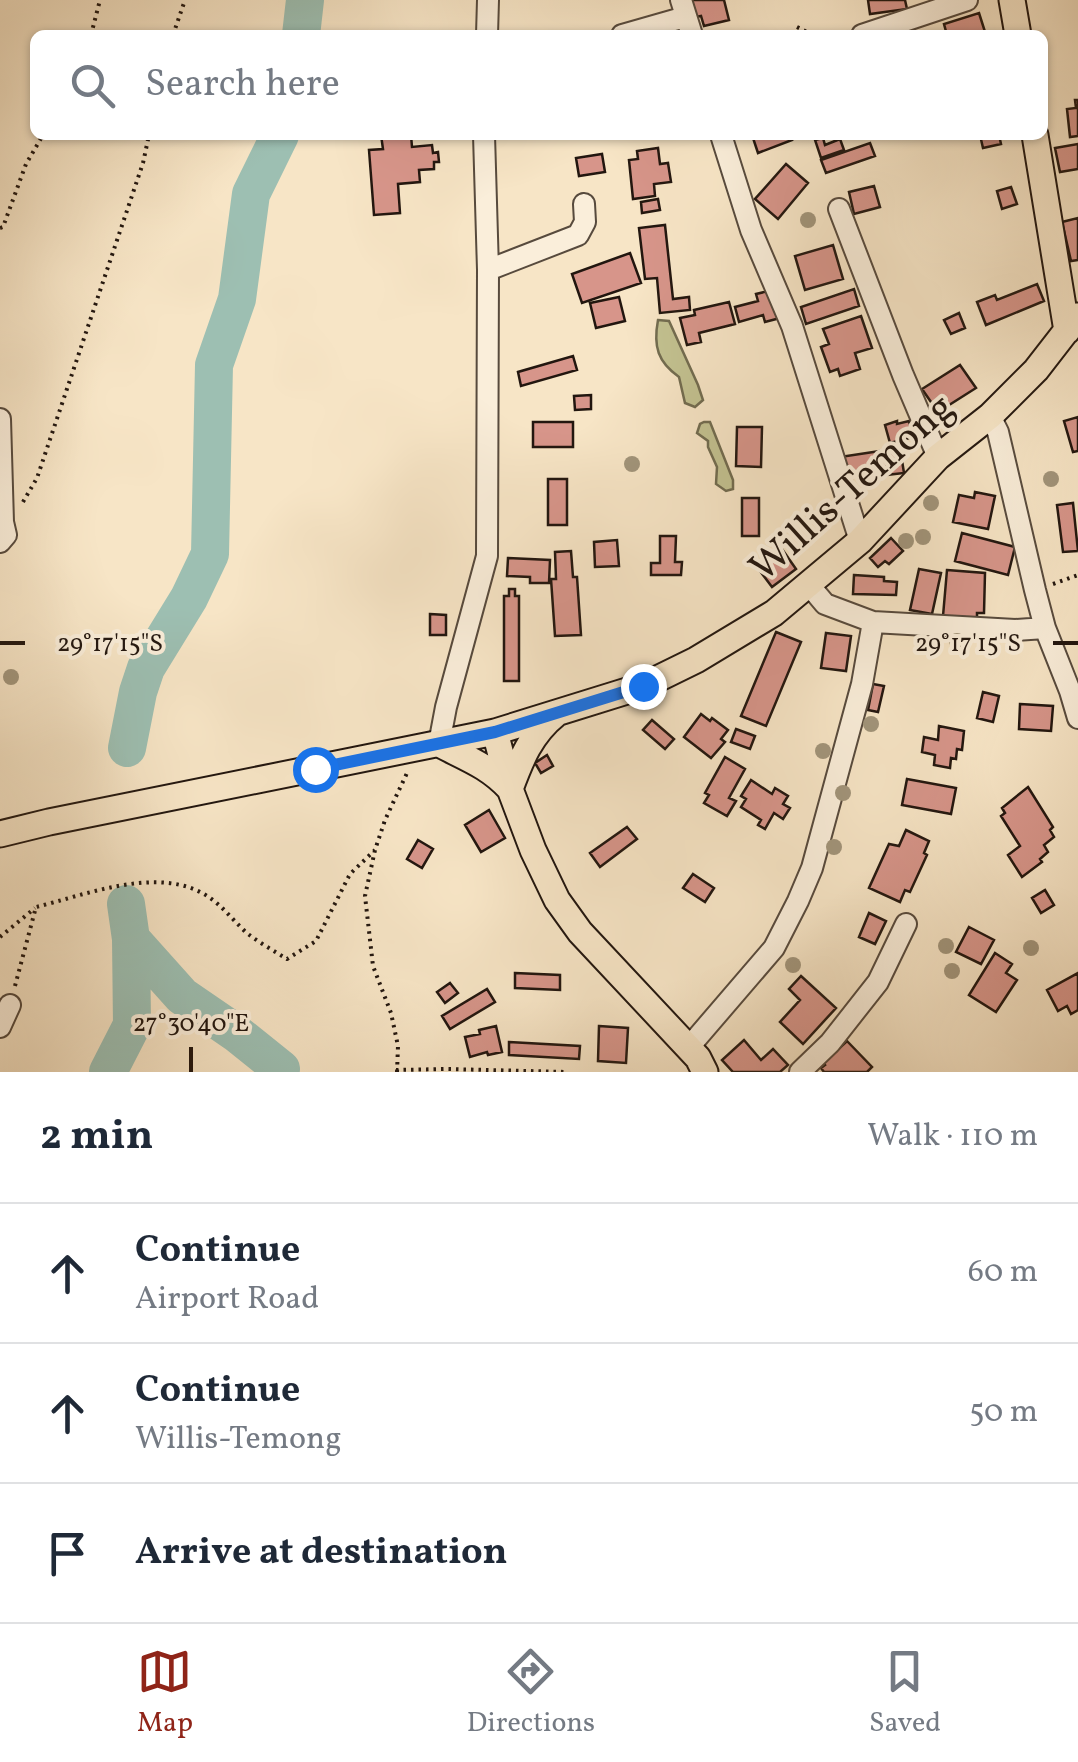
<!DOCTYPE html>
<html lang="en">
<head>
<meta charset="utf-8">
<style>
  :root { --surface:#fff; --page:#f2f2f3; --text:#1f2937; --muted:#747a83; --line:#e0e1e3; --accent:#8f2418 }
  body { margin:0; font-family:Vollkorn,serif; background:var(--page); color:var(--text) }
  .stop { position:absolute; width:30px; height:30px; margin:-22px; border:8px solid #1a73e8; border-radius:50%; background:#fff }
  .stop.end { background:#1a73e8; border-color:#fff; box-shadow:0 2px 10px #0008 }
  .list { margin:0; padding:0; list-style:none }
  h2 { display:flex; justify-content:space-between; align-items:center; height:130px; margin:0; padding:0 40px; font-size:42px }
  h2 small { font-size:32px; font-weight:400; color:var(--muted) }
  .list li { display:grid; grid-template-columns:65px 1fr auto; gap:30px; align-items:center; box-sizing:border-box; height:140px; padding:0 40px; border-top:2px solid var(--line) }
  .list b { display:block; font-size:38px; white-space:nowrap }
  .list p { margin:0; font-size:32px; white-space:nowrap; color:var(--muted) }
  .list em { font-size:32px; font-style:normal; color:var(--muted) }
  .icon { flex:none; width:55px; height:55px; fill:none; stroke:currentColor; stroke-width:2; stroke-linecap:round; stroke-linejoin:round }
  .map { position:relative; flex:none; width:1078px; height:1072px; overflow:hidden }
  .search { position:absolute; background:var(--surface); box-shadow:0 2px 8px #0004; left:30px; right:30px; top:30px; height:110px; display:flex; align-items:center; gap:25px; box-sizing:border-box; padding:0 35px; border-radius:15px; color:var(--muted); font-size:38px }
  .sheet { height:550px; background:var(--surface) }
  nav { display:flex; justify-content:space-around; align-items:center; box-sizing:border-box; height:140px; border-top:2px solid var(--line); background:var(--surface); font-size:28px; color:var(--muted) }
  nav a { display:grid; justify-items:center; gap:5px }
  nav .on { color:var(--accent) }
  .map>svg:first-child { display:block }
  .green { fill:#c3c291; stroke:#726c50; stroke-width:2.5 }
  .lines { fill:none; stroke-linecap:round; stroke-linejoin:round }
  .river { stroke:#9dbfb2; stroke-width:38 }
  .building { fill:#d7958a; stroke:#22160f; stroke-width:2.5 }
  .minor-casing { stroke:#574a3d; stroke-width:24 }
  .major-casing { stroke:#22160f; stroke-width:29 }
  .path { stroke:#22160f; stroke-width:4; stroke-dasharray:2.5 5; stroke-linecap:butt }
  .minor { stroke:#faeeda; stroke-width:20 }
  .major { stroke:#f7e5c6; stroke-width:25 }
  .tree { fill:#a1947a }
  .route { stroke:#1a73e8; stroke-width:12 }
  .ticks { fill:none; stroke:#22160f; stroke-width:4 }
  .labels { text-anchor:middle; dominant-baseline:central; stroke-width:8; stroke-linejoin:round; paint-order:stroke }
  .street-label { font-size:40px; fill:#22160f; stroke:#faeeda }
  .ticks-label { font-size:25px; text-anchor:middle; fill:#22160f; stroke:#faeeda; stroke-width:8; stroke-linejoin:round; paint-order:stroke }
</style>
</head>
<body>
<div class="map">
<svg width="1078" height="1072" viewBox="0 0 1078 1072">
  <rect width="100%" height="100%" fill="#f7e5c6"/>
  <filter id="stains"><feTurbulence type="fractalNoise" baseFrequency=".002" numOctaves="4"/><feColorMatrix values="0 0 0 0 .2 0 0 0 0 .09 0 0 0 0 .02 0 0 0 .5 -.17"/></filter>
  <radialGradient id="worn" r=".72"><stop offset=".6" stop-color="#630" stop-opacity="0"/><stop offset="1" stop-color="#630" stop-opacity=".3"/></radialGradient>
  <!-- green -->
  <path class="green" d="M658 320 669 321 698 385 703 400 695 407 685 403 679 377C658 362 653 347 658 320Z
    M704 422H710L733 480V489L726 491 716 484 717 467 708 447V441L697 433 700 424Z"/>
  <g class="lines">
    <!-- river -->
    <path class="river" d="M301 35 305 0
      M127 748 138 692 146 668 189 598 210 554 214 365 237 299 251 194 280 135
      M126 904 131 939 182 996 236 1033 281 1069
      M108 1072 132 1025 131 939"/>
  </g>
  <!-- building -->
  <path class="building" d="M686 0H724L729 20 704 26 701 16 691 18Z
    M868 0H905L907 9 870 14Z
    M979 13 986 35H947L944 24Z
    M1075 100H1078V136L1070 137 1067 109 1076 108Z
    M381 135H411L412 147 432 145 433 153 438 152 439 162H434V169L419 170 420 182 398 184 400 213 374 215 369 150 383 149Z
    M760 135H790L792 140 758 153 753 138Z
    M980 135H999L1001 144 983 148Z
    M823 138 825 145 840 139 844 150 821 158 815 140Z
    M870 143 875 156 826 173 821 160Z
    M1078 144V169L1060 172 1055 148Z
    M658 148 660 164 668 163 671 182 654 184 655 196 633 199 629 160 638 159 637 151Z
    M602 154 605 172 579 176 576 158Z
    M786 164 808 183 778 219 755 199Z
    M874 186 880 207 854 214 849 192Z
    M1011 187 1017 204 1002 209 997 191Z
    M658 199 660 210 642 213 641 202Z
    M1078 218V260L1071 261 1062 222Z
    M665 225 673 299 689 297 690 310 660 313 657 278 645 279 639 228Z
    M833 245 843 279 805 290 795 256Z
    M630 253 641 283 582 303 572 274Z
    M1037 284 1044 301 986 325 977 302 995 295 997 300Z
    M854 289 859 306 806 324 801 307Z
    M773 290 780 318 765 322 763 315 739 322 735 307 758 301 756 294Z
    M619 297 625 321 596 328 590 303Z
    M729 302 735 324 699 333 701 342 687 345 680 318 695 315 694 310Z
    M959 313 965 328 951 334 944 320Z
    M861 316 872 348 855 353 860 369 840 376 838 369 830 372 821 347 829 344 823 329Z
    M573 356 577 370 521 386 518 372Z
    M960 365 976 388 938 412 922 389Z
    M591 395V409L575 410 574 396Z
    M1078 417V451L1073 452 1064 421Z
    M897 421V424L909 421 913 437 890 443 885 425Z
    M533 422H573V447H533Z
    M737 427H762L761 467 736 466Z
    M900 448 904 473 886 475 885 467 843 473 840 457Z
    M548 479H567V525H548Z
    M975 492 995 496 988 529 953 522 959 495 974 498Z
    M742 498H759V536H742Z
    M1073 503 1078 551 1063 552 1057 505Z
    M962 533 1015 547 1008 575 955 561Z
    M660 536H676L675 562H682L681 575H651V563H660Z
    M891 538 903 551 889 564 885 561 878 567 870 558Z
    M617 540 619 566 595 567 594 542Z
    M782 549 796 569 772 587 757 567Z
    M571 551 573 577H577L581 635 555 636 551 579H556L555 552Z
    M508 558 550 560 549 583H530V577L507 576Z
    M919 569 941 573 932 614 910 610Z
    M947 570 985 573 984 613H977V619L943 616Z
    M854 575 884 577V581L897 582 896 595 853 594Z
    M509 589H515V596H519V681H504V596H509Z
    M430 614 446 615V635H430Z
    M776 632 801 642 766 726 741 716Z
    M826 633 851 636 846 671 821 668Z
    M873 684 884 686 878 712 868 710Z
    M983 692 999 696 993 722 977 718Z
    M1020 704 1053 706 1051 731 1019 729Z
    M701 714 710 721 712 718 728 730 721 739 725 742 711 758 684 737Z
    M652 720 674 739 665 749 643 730Z
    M939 726 964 731 962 750 957 749 956 759 951 758 950 768 934 765 935 755 922 752 924 737 938 740Z
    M736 729 755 736 750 749 731 742Z
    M547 755 553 766 541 773 535 763Z
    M725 757 745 769 729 798 736 801 727 816 704 803 709 795 705 793Z
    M907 779 956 788 951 814 902 805Z
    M751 780 772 794 775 788 788 796 783 804 790 808 783 819 774 813 765 829 758 825 761 820 741 807 746 799 741 796Z
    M1028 787 1053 827 1050 830 1054 837 1044 845 1048 852 1040 859 1042 862 1022 877 1008 855 1020 846 1001 816 1005 813 1002 808Z
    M489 810 505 838 481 852 465 825Z
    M627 827 637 839 600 867 590 853Z
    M906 830 929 841 924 853 927 855 910 892 905 890 900 902 869 888 889 844 899 846Z
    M418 840 433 849 422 868 407 859Z
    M693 874 714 888 705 902 683 888Z
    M1045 890 1054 905 1041 913 1032 898Z
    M869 913 886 921 875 944 859 937Z
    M969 927 994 940 981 964 956 952Z
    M995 953 1012 964 1006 973 1017 980 996 1012 969 995Z
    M515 973 560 975V990L515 988Z
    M1078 973V1010L1071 1014 1067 1006 1058 1011 1047 990Z
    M801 976 836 1008 803 1044 780 1022 800 1000 789 989Z
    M450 983 458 993 445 1003 437 992Z
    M487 989 495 1002 450 1029 442 1016Z
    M496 1026 502 1052 488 1055 487 1052 470 1057 465 1037 480 1034 479 1030Z
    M599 1026 628 1028 626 1063 598 1061Z
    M744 1040 761 1060 773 1049 788 1065 780 1072H733L722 1060Z
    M847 1041 872 1067 867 1072H824L821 1068 825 1065 822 1061 828 1055 830 1057Z
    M509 1042 580 1046 579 1059 509 1055Z"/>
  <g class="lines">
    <defs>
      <path id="minor" d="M681 0 692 35
        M487 35 488 0
        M622 35 685 17
        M862 35 967 0
        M721 135 751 230 792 326 860 541
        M839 209 903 375 938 457
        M488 270 578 235 585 222 584 204
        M990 416 998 432 1035 590 1045 628 1070 691 1078 718
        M0 419 3 522 6 535 0 542
        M809 585 825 604 873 622 1015 630 1045 628
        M439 744 446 707 487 556 488 270 484 135
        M0 1027 10 1005
        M689 1047 774 948 798 901 812 868 862 684 873 622
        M800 1072 830 1043 878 982 906 924"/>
      <path id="major" d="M1012 0 1018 35
        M1035 135 1067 331
        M495 732 510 789 533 850 557 900 580 932 698 1058 705 1072
        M439 744C466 758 489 766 510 789 521 759 531 734 556 714
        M0 834 49 822 495 732 643 686 696 660 774 613 860 541 938 457 990 416 1036 370 1078 316"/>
    </defs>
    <!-- minor casing -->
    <use href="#minor" class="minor-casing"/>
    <!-- major casing -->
    <use href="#major" class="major-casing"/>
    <!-- path -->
    <path class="path" d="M797 27 813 35
      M91 35 100 0
      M173 35 185 0
      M827 35 844 34
      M0 228 3 227 26 164 43 135
      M23 502 37 478 143 163 149 135
      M1053 584 1078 575
      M0 937 35 908
      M15 986 36 907C85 895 154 867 202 893 221 903 232 920 248 934 260 943 274 951 287 959L316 941 350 874 375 850
      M396 1070 447 1069 566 1072
      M397 1072 398 1046 391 1013 373 966 365 896 375 850 385 820 407 773"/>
    <!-- minor -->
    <use href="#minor" class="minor"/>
    <!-- major -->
    <use href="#major" class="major"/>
  </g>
  <!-- trees -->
  <g class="tree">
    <circle cx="808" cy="220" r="8"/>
    <circle cx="632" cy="464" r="8"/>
    <circle cx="1051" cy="479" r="8"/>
    <circle cx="931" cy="503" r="8"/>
    <circle cx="923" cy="537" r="8"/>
    <circle cx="906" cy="541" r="8"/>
    <circle cx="957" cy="641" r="8"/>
    <circle cx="11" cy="677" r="8"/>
    <circle cx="871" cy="724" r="8"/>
    <circle cx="823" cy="751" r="8"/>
    <circle cx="843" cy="793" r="8"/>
    <circle cx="834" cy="847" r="8"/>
    <circle cx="946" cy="946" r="8"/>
    <circle cx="1031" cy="948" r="8"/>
    <circle cx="793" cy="965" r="8"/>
    <circle cx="952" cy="971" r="8"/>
  </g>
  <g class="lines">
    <!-- route -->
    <path class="route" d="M315 769 495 732 643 686"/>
  </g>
  <!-- ticks -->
  <path class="ticks" d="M0 643H25M1053 643H1078M191 1047V1072"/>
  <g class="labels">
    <!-- street labels -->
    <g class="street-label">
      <text transform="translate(853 489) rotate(-42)">Willis-Temong</text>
    </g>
  </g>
  <g class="ticks-label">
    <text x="110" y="651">29°17'15"S</text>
    <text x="968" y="651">29°17'15"S</text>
    <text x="191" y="1031">27°30'40"E</text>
  </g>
  <rect width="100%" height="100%" filter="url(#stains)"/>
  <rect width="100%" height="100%" fill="url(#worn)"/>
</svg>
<div class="stop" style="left:315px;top:769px"></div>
<div class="stop end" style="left:643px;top:686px"></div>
<div class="search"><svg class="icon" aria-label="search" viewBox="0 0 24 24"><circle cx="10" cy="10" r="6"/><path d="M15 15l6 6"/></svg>Search here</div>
</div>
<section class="sheet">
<h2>2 min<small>Walk · 110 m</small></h2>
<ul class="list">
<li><svg class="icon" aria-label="ahead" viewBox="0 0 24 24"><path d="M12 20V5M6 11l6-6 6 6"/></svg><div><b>Continue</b><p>Airport Road</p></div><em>60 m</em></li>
<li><svg class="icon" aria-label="ahead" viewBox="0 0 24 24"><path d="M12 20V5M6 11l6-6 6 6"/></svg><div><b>Continue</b><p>Willis-Temong</p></div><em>50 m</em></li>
<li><svg class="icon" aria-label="arrive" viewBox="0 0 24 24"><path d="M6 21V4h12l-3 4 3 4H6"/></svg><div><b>Arrive at destination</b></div></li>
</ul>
</section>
<nav>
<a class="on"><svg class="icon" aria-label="map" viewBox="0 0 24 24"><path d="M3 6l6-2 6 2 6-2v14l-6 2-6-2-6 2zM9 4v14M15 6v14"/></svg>Map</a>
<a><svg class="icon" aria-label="directions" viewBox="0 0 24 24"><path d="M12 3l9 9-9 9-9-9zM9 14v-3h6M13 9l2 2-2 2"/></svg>Directions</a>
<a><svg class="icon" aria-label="saved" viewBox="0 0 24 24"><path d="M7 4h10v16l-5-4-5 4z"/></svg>Saved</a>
</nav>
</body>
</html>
